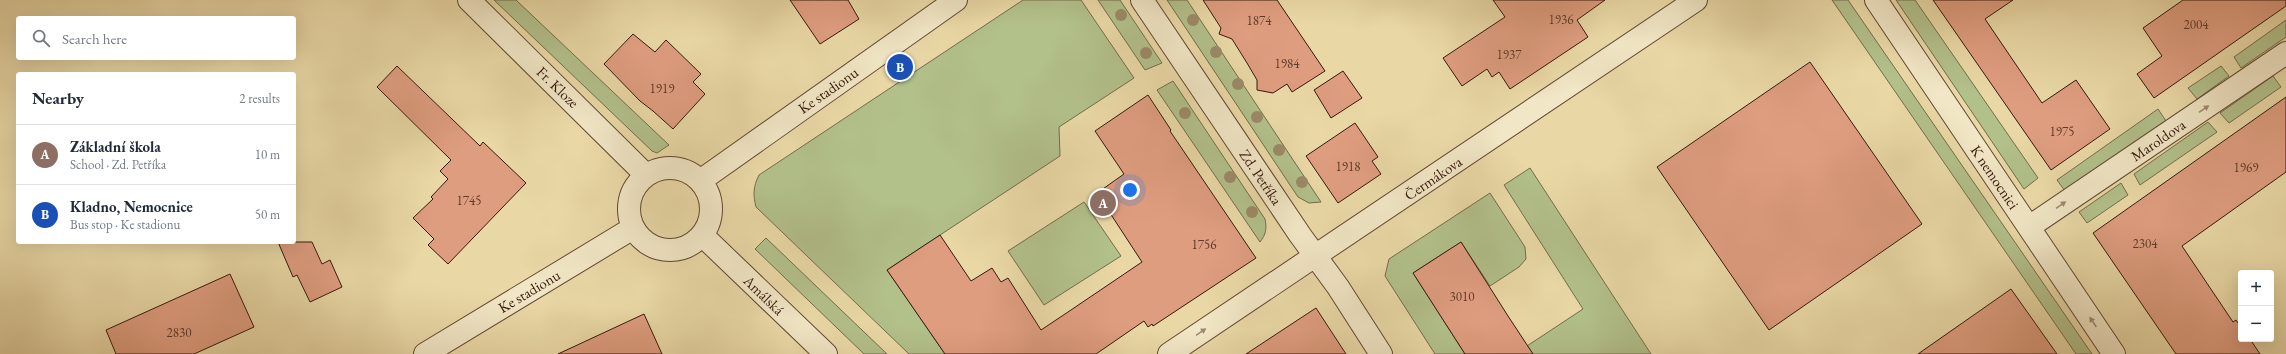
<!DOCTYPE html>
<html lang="en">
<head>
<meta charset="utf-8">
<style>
  :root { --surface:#fff; --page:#f2f2f3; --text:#1f2937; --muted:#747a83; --line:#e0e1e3; --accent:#7c3aed }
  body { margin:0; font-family:"EB Garamond",serif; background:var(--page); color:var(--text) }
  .controls { position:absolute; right:12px; bottom:12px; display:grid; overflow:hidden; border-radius:4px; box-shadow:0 4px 16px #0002 }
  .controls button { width:36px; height:36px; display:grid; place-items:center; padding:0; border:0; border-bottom:1px solid var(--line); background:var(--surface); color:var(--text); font:20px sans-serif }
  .you { position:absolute; left:1130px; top:190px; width:14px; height:14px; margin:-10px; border:3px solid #fff; border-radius:50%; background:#1a73e8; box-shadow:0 0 0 6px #1a73e833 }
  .badge { display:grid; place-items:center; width:26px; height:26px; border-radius:50%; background:var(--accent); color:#fff; font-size:13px; font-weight:700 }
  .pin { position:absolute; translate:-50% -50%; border:2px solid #fff; box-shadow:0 1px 4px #0006 }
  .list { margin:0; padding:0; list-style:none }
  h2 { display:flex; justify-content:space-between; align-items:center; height:52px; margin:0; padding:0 16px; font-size:17px }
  h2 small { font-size:13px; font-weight:400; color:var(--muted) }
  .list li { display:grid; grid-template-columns:26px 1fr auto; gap:12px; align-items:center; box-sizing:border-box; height:60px; padding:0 16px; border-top:1px solid var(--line) }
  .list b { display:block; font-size:15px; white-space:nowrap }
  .list p { margin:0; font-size:13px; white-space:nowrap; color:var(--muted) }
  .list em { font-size:13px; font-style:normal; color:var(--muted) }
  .icon { flex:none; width:22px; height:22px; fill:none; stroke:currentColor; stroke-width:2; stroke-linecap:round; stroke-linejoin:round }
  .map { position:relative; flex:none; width:2286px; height:354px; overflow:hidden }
  .search { position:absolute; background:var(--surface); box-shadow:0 4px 16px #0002; left:16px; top:16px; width:280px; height:44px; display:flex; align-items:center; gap:10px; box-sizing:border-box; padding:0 14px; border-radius:4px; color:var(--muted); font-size:15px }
  .panel { position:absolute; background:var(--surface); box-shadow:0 4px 16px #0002; left:16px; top:72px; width:280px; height:172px; border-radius:4px }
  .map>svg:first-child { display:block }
  .green { fill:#b2c08a; stroke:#746c4a }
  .building { fill:#de9d7f; stroke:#36180b }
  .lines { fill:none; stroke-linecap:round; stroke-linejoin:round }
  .minor-casing { stroke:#634832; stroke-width:24 }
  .minor { stroke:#f1e6c5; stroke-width:22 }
  .tree { fill:#9b8a66 }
  .oneway { fill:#9d8971 }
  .labels { text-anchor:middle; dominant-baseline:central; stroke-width:4; stroke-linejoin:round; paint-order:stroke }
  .number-label { font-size:13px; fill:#603928 }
  .street-label { font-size:15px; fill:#36180b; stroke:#f1e6c5 }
</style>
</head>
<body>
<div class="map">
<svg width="2286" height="354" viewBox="0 0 2286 354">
  <rect width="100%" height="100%" fill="#e9d8a6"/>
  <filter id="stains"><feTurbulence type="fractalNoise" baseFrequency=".005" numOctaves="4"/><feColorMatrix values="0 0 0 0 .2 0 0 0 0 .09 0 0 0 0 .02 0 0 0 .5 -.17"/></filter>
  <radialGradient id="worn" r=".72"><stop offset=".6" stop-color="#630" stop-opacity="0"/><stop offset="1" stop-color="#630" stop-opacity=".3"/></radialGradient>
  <!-- green -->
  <path class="green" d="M494 0H516L669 145 657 153 652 151Z
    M1023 0H1081L1134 78 1059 127 1060 156 887 270 945 354H909L756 207C753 195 753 187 759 175Z
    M1098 0H1120L1162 63 1145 70Z
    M1167 0H1187L1321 202 1309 203 1298 197Z
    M1832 0H1848L2092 354H2076Z
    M1896 0H1915L2038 178 2024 189Z
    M2286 20V37L2241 68 2234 57Z
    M2221 66 2229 76 2197 99 2188 88Z
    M2273 76 2281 87 2229 123 2220 113Z
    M1173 81 1265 219C1267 229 1266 234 1260 242L1157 90Z
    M2158 109 2166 121 2065 191 2057 180Z
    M2208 122 2217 132 2140 185 2134 174Z
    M1530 168 1651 354H1533L1527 346 1583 309 1504 185Z
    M2121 183 2128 195 2087 223 2079 212Z
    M1490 193 1525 247 1526 259 1519 267 1490 286 1461 242 1413 273 1465 354H1435L1385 276 1389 259Z
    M1084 202 1121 256 1044 305 1008 251Z
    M766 238 887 354H864L755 249Z"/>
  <!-- building -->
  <path class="building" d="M790 0H848L859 19 820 44Z
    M1203 0H1277L1325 71 1292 92 1287 84 1273 93 1257 90V80L1247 63 1232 39 1219 34 1221 28Z
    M1493 0H1605L1577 20 1588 37 1510 89 1499 72 1492 77 1487 69 1462 86 1443 58 1505 17Z
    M1933 0H2013L1985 19 2042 103 2076 80 2110 129 2051 170Z
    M2183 0H2286V6L2154 98 2137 74 2162 56 2143 28Z
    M633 34 655 52 666 40 701 74 693 82 705 94 673 129 653 111 640 101 604 64Z
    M1810 62 1922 224 1769 330 1657 167Z
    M397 66 480 146 483 142 526 183 448 264 428 245 434 239 413 218 433 199 431 197 448 179 440 171 451 160 377 87Z
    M1343 71 1362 98 1331 118 1314 90Z
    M1148 95 1171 130 1170 131 1256 258 1153 326 1152 324 1148 327 1144 321 1096 354H945L887 270 940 235 971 281 992 268 1001 282 1008 278 1041 330 1065 314 1142 262 1108 210 1111 208 1100 191 1124 174 1095 131Z
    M2286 97V172L2182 246 2233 322 2236 320 2241 327V339H2250L2260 354H2176L2093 233Z
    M1355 123 1378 157 1372 161 1381 174 1338 203 1306 156Z
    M278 242H312L322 264 330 260 342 287 310 302 297 275 293 277Z
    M1461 242 1508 316 1533 354H1465L1413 273Z
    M230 274 254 327 194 354H116L106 330Z
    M2011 289 2057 354H1918Z
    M1316 308 1346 354H1246Z
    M644 314 662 354H558Z"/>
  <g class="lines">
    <defs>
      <path id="minor" d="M469 0 646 175
        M1142 0 1300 235 1338 287 1381 354
        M1876 0 2114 354
        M629 209a41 41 0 1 1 82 0a41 41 0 1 1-82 0Z
        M700 181 956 0
        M2029 227 2286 53
        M702 235 826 354
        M425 354 633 228
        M1169 354 1696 0"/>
    </defs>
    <!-- minor casing -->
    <use href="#minor" class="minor-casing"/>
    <!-- minor -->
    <use href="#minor" class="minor"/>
  </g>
  <!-- trees -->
  <g class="tree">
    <circle cx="1121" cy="15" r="6"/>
    <circle cx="1193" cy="20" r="6"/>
    <circle cx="1216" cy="52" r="6"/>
    <circle cx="1146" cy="53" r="6"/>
    <circle cx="1238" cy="84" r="6"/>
    <circle cx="1185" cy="113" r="6"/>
    <circle cx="1257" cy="117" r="6"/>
    <circle cx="1279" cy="150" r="6"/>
    <circle cx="1230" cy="177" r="6"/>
    <circle cx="1302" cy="182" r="6"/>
    <circle cx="1252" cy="212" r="6"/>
  </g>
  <!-- one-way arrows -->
  <defs><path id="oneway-solid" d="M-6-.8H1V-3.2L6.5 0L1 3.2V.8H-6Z"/></defs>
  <g class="oneway">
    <use href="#oneway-solid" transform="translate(2204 109) rotate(-34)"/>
    <use href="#oneway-solid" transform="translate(2061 205) rotate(-34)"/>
    <use href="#oneway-solid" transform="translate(2093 322) rotate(-124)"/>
    <use href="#oneway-solid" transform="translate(1201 332) rotate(-34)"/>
  </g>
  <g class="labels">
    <!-- number labels -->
    <g class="number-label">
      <text x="1561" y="19">1936</text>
      <text x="1259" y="20">1874</text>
      <text x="2196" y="24">2004</text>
      <text x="1509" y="54">1937</text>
      <text x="1287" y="63">1984</text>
      <text x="662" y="88">1919</text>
      <text x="2062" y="131">1975</text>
      <text x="1348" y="166">1918</text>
      <text x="2246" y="167">1969</text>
      <text x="469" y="200">1745</text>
      <text x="2145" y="243">2304</text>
      <text x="1204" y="244">1756</text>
      <text x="1462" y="296">3010</text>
      <text x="179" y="332">2830</text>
    </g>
    <!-- street labels -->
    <g class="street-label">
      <text transform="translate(558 87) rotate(44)">Fr. Kloze</text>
      <text transform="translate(828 90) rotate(-35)">Ke stadionu</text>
      <text transform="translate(2158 140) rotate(-34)">Maroldova</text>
      <text transform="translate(1261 177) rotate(56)">Zd. Petříka</text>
      <text transform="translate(1995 177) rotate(56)">K nemocnici</text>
      <text transform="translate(1433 178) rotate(-34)">Čermákova</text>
      <text transform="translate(529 291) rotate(-31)">Ke stadionu</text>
      <text transform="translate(764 295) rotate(44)">Amálská</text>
    </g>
  </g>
  <rect width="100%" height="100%" filter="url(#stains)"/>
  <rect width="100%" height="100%" fill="url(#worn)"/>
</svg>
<div class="controls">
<button>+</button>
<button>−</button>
</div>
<div class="you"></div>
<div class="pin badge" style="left:1103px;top:203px;background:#8d6e63">A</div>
<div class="pin badge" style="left:900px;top:67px;background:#1a4fb4">B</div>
<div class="search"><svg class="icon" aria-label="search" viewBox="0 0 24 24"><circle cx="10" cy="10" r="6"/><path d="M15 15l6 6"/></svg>Search here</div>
<section class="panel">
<h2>Nearby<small>2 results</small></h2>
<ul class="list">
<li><span class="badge" style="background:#8d6e63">A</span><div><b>Základní škola</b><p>School · Zd. Petříka</p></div><em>10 m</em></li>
<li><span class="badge" style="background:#1a4fb4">B</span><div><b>Kladno, Nemocnice</b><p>Bus stop · Ke stadionu</p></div><em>50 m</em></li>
</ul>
</section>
</div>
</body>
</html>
